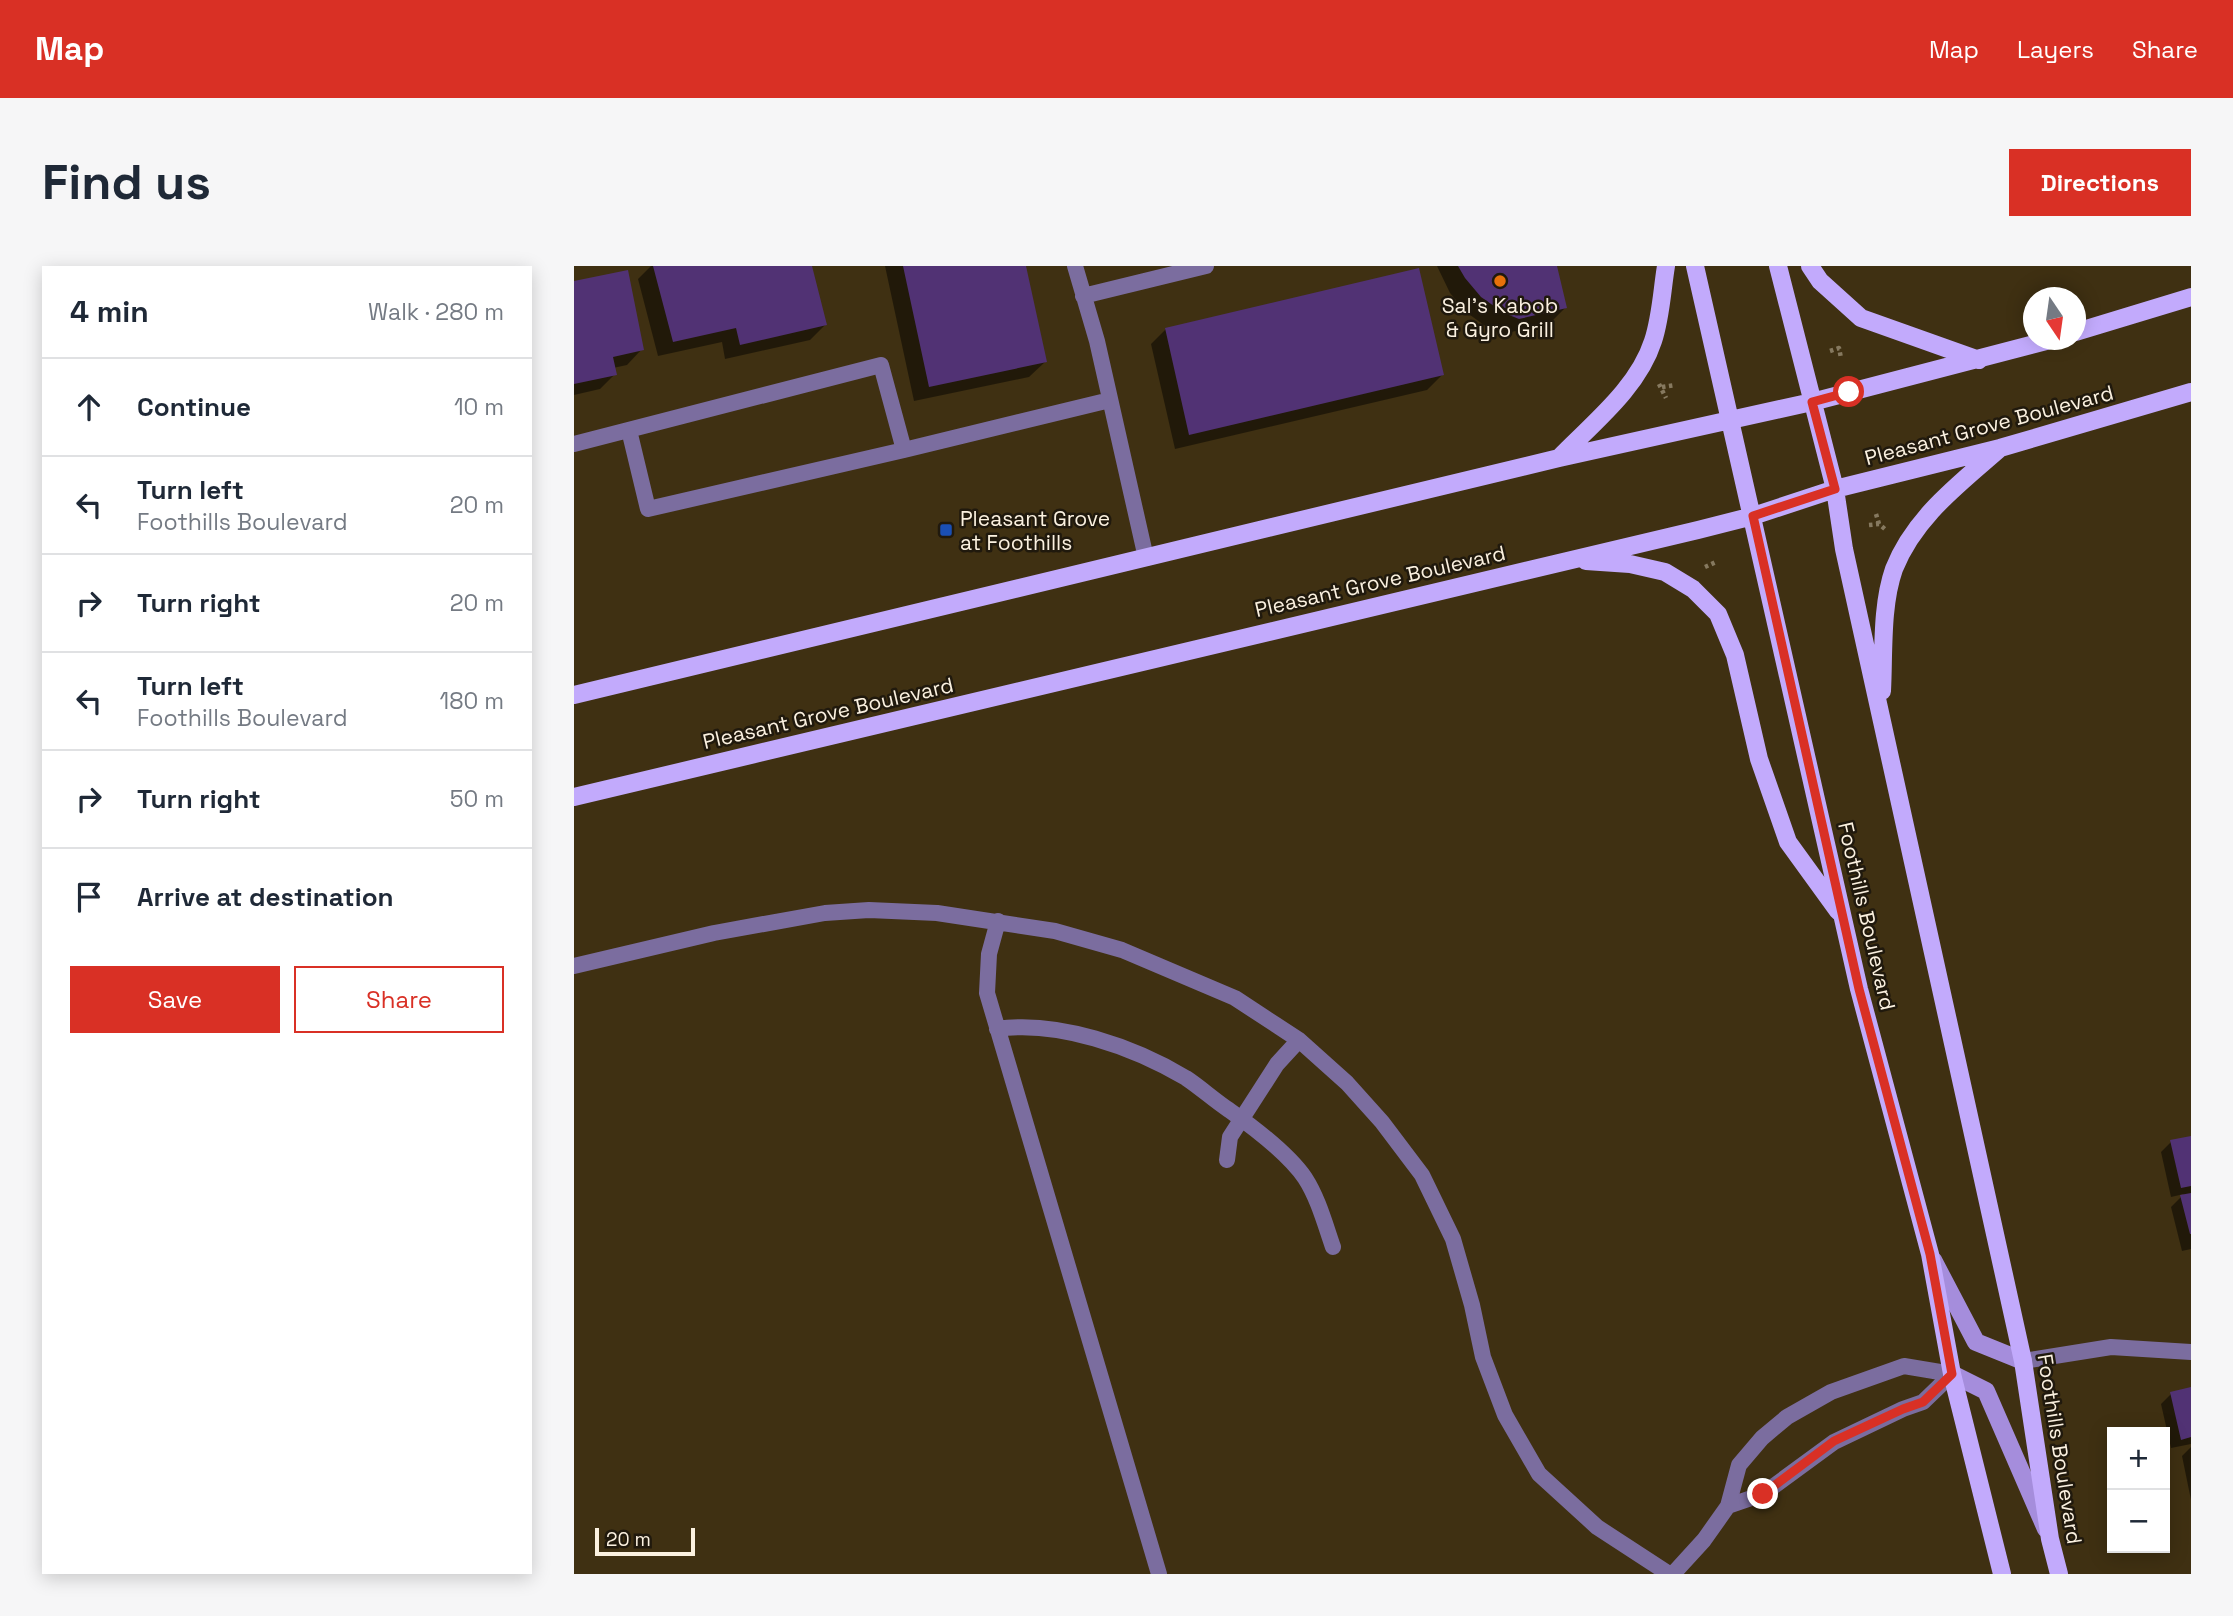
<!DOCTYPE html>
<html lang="en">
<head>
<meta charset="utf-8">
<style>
  :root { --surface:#fff; --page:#f6f6f7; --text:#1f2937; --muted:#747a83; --line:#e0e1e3; --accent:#d93025 }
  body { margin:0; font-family:"Space Grotesk",sans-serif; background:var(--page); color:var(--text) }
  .controls { position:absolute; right:21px; bottom:21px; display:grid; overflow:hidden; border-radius:0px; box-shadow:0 4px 18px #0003 }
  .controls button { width:63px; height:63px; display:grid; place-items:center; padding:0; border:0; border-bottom:2px solid var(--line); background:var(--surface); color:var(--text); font:35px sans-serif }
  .compass { position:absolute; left:1449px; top:21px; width:63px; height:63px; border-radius:50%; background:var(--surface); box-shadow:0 4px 18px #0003; rotate:167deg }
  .scale { position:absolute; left:21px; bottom:18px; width:100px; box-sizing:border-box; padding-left:7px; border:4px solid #fbf1e0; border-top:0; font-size:19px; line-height:24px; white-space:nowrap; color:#fbf1e0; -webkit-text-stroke:5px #20190d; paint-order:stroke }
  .stop { position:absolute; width:21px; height:21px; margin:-16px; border:5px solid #d93025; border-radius:50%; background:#fff }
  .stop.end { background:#d93025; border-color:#fff; box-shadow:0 2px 7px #0008 }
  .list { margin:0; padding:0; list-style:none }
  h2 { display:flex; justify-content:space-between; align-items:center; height:91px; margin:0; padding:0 28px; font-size:30px }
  h2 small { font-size:23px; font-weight:400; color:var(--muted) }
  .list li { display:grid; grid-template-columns:46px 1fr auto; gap:21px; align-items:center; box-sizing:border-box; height:98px; padding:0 28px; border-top:2px solid var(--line) }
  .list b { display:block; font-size:26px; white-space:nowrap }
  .list p { margin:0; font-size:23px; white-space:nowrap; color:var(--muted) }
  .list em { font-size:23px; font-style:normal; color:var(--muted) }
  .actions { display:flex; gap:14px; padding:21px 28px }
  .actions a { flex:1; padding:16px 0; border:2px solid var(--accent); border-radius:0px; text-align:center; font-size:24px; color:var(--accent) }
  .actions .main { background:var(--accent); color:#fff }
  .icon { flex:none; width:38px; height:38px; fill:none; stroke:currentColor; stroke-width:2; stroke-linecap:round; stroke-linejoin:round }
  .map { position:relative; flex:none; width:1617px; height:1308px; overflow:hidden; border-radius:0px }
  header { display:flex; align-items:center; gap:42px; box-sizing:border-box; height:98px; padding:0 35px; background:var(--accent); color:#fff }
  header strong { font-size:33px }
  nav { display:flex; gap:38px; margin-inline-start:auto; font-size:24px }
  .intro { display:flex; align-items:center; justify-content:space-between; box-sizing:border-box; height:168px; padding:0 42px }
  h1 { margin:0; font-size:49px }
  .button { padding:18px 32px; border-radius:0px; background:var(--accent); color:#fff; font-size:24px; font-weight:700 }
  main { display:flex; gap:42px; padding:0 42px }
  aside { flex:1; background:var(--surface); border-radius:0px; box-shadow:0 4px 18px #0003 }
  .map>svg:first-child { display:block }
  .shadow { fill:#0007 }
  .building { fill:#513274 }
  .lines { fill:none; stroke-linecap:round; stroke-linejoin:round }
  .path { stroke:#86795f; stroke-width:4.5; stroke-dasharray:3.5 3.5; stroke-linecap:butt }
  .lane { stroke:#7b6d9f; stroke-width:16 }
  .secondary { stroke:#a58ddc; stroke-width:18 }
  .primary { stroke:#c2aafc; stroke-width:18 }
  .route { stroke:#d93025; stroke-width:9 }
  .food-dot { fill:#e8710a; stroke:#20190d; stroke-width:2.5 }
  .transit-dot { fill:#1a4fb4; stroke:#20190d; stroke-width:2.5 }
  .labels { text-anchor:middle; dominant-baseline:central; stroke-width:5; stroke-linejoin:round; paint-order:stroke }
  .poi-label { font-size:21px; fill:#fbf1e0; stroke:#20190d }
  .street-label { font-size:21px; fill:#fbf1e0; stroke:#20190d }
</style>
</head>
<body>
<header>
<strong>Map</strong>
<nav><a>Map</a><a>Layers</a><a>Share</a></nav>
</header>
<div class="intro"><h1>Find us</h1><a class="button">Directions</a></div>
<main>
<aside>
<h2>4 min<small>Walk · 280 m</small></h2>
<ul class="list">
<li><svg class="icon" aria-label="ahead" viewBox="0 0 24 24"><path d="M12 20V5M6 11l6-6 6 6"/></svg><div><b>Continue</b></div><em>10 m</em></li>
<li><svg class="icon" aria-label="left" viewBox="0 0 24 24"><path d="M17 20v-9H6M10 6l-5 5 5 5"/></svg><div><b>Turn left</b><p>Foothills Boulevard</p></div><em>20 m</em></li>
<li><svg class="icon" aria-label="right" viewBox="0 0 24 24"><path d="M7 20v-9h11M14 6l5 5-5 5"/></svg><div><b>Turn right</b></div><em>20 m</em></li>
<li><svg class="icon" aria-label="left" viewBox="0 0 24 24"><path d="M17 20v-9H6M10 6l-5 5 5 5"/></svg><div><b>Turn left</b><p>Foothills Boulevard</p></div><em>180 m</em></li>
<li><svg class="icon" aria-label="right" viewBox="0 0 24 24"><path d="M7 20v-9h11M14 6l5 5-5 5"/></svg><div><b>Turn right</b></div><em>50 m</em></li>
<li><svg class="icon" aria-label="arrive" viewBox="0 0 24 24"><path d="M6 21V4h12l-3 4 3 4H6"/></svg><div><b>Arrive at destination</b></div></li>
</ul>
<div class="actions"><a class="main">Save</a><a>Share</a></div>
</aside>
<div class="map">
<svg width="1617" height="1308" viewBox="0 0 1617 1308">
  <rect width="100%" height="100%" fill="#3f3012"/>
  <!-- shadow -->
  <path class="shadow" d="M77 0H236L251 59 236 74 151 93 148 76 84 90 64 13Z
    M311 0H450L471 96 455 111 340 135Z
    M863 0H982L991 42 976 57 929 68 914 62 892 46 876 27Z
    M0 17 68 83 53 99 39 102 41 108 26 123 0 129Z
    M592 63 868 109 853 124 601 183 577 78Z
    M1617 872V983L1608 985 1597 941 1610 928 1597 931 1587 886 1597 876Z
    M1617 1123V1178L1597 1182 1587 1138 1597 1128Z
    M1617 1181V1234L1608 1190Z"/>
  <!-- building -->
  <path class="building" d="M79 0H238L253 59 166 79 162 62 99 76Z
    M329 0H452L473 96 355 121Z
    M884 0H983L993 42 945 53 930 47 907 31 891 12Z
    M845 2 870 109 615 169 591 62Z
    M54 4 70 84 39 91 43 109 0 118V15Z
    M1617 870V920L1607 922 1596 874Z
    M1617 927V968H1616L1606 929Z
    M1617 1121V1171L1607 1174 1596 1126Z"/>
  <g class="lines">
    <!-- path -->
    <path class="path" d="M1256 85 1265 82 1267 92
      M1085 118 1092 132
      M1088 121 1101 119
      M1302 248 1305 258
      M1295 259 1305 258 1312 264
      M1131 301 1142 296"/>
    <!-- lane -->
    <path class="lane" d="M501 0 523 75 572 292
      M509 30 632 0
      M55 164 74 243 330 184
      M0 178 307 99 330 184 536 134
      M424 655 415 688 413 727 585 1308
      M0 700 140 667 251 647 295 644 363 647 481 665 548 684 661 732 725 774 773 817 808 856 848 909 879 973 898 1039 909 1091 931 1149 965 1208 1023 1261 1095 1308
      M423 763C484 754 560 781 612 812 627 822 640 834 655 844 679 861 714 887 731 912 744 932 751 958 759 981
      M653 894 656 871 703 798 725 774
      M1449 1095 1537 1081 1617 1086
      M1154 1240 1189 1228 1260 1176 1329 1143 1349 1136 1378 1108
      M1099 1308 1130 1274 1154 1240 1165 1199 1188 1172 1213 1151 1257 1126 1330 1100 1378 1108"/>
    <!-- secondary -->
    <path class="secondary" d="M1359 994 1402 1076 1449 1095
      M1378 1108 1412 1125 1472 1263"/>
    <!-- primary -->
    <path class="primary" d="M1121 0 1285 723 1356 988 1378 1108 1428 1308
      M1204 0 1261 223 1270 283 1449 1095 1476 1273 1485 1308
      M1236 0 1246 15 1287 52 1405 94
      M1502 66 1617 31
      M985 192C1019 157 1064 122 1079 75 1087 51 1088 24 1092 0
      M1012 295 1056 298 1091 306 1119 323 1144 348 1161 389 1185 493 1214 576 1264 645
      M1308 425C1310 387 1307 340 1320 303 1340 252 1384 219 1424 184
      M0 429 985 192 1238 136 1476 74
      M0 531 1124 264 1179 250 1261 223 1426 182 1617 126"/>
  </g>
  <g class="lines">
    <!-- route -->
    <path class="route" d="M1189 1228 1260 1175 1329 1143 1349 1136 1378 1108 1356 988 1285 723 1179 250 1261 223 1238 136 1275 126"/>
  </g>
  <!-- markers -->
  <circle class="food-dot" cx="926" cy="15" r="7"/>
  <rect class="transit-dot" x="365" y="257" width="14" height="14" rx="3.5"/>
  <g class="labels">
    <!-- poi labels -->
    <g class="poi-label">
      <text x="926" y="39">Sal's Kabob<tspan x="926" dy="24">&amp; Gyro Grill</tspan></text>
      <text x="386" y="252" text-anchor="start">Pleasant Grove<tspan x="386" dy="24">at Foothills</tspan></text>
    </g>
    <!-- street labels -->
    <g class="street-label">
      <text transform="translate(1415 159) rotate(-15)">Pleasant Grove Boulevard</text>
      <text transform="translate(806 315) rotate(-13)">Pleasant Grove Boulevard</text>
      <text transform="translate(254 447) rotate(-13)">Pleasant Grove Boulevard</text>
      <text transform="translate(1293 650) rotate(77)">Foothills Boulevard</text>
      <text transform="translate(1486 1183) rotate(81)">Foothills Boulevard</text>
    </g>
  </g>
</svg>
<div class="controls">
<button>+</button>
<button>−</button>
</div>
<svg class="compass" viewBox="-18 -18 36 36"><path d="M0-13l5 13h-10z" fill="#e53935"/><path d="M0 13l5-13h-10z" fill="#747a83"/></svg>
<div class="scale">20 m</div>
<div class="stop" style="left:1275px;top:126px"></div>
<div class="stop end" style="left:1189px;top:1228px"></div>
</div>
</main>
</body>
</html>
